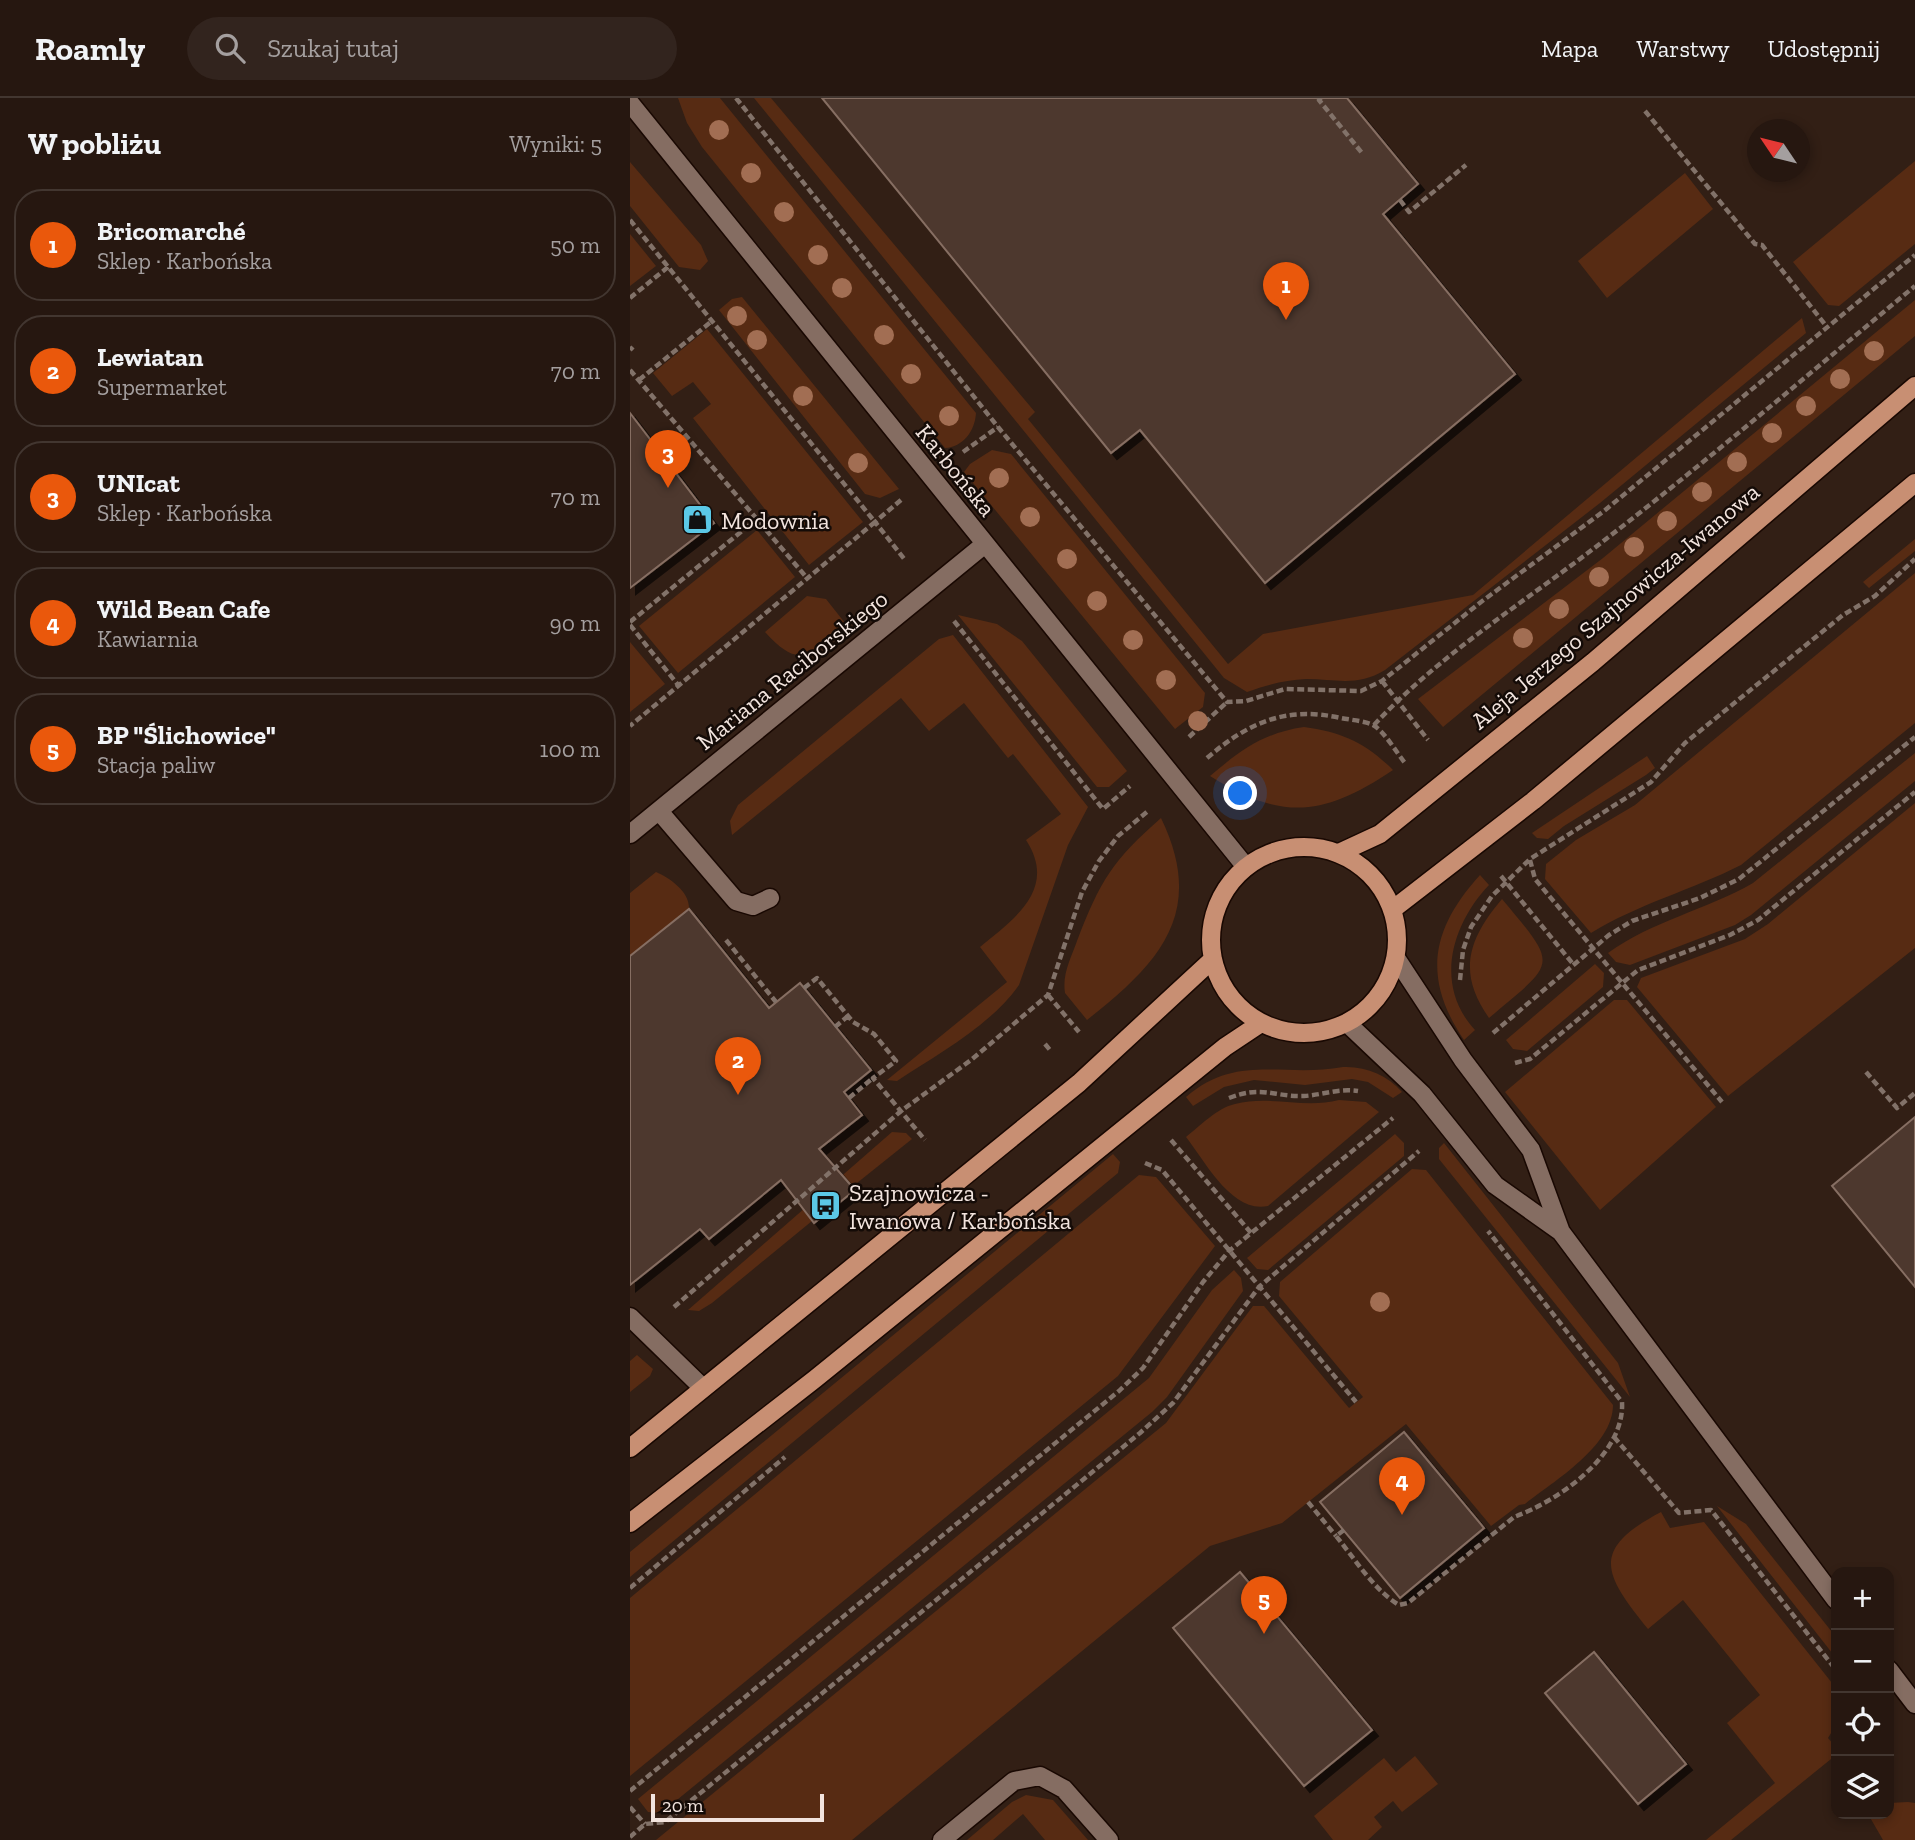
<!DOCTYPE html>
<html lang="pl">
<head>
<meta charset="utf-8">
<style>
  :root { --surface:#261710; --page:#32241e; --text:#f1f3f6; --muted:#a49f9f; --line:#423630; --accent:#ea580c }
  body { margin:0; font-family:"Zilla Slab",serif; background:var(--page); color:var(--text) }
  .controls { position:absolute; right:21px; bottom:21px; display:grid; overflow:hidden; border-radius:14px; box-shadow:0 4px 10px #0003 }
  .controls button { width:63px; height:63px; display:grid; place-items:center; padding:0; border:0; border-bottom:2px solid var(--line); background:var(--surface); color:var(--text); font:35px sans-serif }
  .compass { position:absolute; left:1117px; top:21px; width:63px; height:63px; border-radius:50%; background:var(--surface); box-shadow:0 4px 10px #0003; rotate:305deg }
  .scale { position:absolute; left:21px; bottom:18px; width:173px; box-sizing:border-box; padding-left:7px; border:4px solid #f2e4de; border-top:0; font-size:19px; line-height:24px; white-space:nowrap; color:#f2e4de; -webkit-text-stroke:5px #140b07; paint-order:stroke }
  .you { position:absolute; left:611px; top:696px; width:24px; height:24px; margin:-18px; border:5px solid #fff; border-radius:50%; background:#1a73e8; box-shadow:0 0 0 10px #1a73e833 }
  .badge { display:grid; place-items:center; width:46px; height:46px; border-radius:50%; background:var(--accent); color:#fff; font-size:23px; font-weight:700 }
  .pin { position:absolute; translate:-50% -58px; filter:drop-shadow(0 2px 4px #0008) }
  .pin::after { content:''; position:absolute; top:37px; width:24px; height:21px; background:inherit; clip-path:polygon(0 0,100% 0,50% 100%) }
  .list { margin:0; padding:0; list-style:none }
  h2 { display:flex; justify-content:space-between; align-items:center; height:91px; margin:0; padding:0 28px; font-size:30px }
  h2 small { font-size:23px; font-weight:400; color:var(--muted) }
  .list li { display:grid; grid-template-columns:46px 1fr auto; gap:21px; align-items:center; box-sizing:border-box; height:112px; margin:0 14px 14px; padding:0 14px; border:2px solid var(--line); border-radius:28px }
  .list b { display:block; font-size:26px; white-space:nowrap }
  .list p { margin:0; font-size:23px; white-space:nowrap; color:var(--muted) }
  .list em { font-size:23px; font-style:normal; color:var(--muted) }
  .icon { flex:none; width:38px; height:38px; fill:none; stroke:currentColor; stroke-width:2; stroke-linecap:round; stroke-linejoin:round }
  .map { position:relative; flex:none; width:1285px; height:1742px; overflow:hidden }
  header { display:flex; align-items:center; gap:42px; box-sizing:border-box; height:98px; padding:0 35px; background:var(--surface); border-bottom:2px solid var(--line) }
  header strong { font-size:33px }
  nav { display:flex; gap:38px; margin-inline-start:auto; font-size:24px }
  .search { width:490px; height:63px; background:var(--page); display:flex; align-items:center; gap:18px; box-sizing:border-box; padding:0 24px; border-radius:38px; color:var(--muted); font-size:26px }
  main { display:flex }
  aside { flex:1; background:var(--surface) }
  .map>svg:first-child { display:block }
  .green { fill:#572b13 }
  .building { fill:#4d372d; stroke:#866e62; stroke-width:2; filter:url(#shadow) }
  .lines { fill:none; stroke-linecap:round; stroke-linejoin:round }
  .minor-casing { stroke:#190802; stroke-width:21 }
  .major-casing { stroke:#190802; stroke-width:21 }
  .path { stroke:#827269; stroke-width:4.5; stroke-dasharray:7 3.5; stroke-linecap:butt }
  .minor { stroke:#856d62; stroke-width:18 }
  .major { stroke:#c88f73; stroke-width:18 }
  .tree { fill:#a26e53 }
  .labels { text-anchor:middle; dominant-baseline:central; stroke-width:5; stroke-linejoin:round; paint-order:stroke }
  .street-label { font-size:24px; fill:#f2e4de; stroke:#140b07 }
  .poi-label { font-size:24px; fill:#f2e4de; stroke:#140b07; text-anchor:start }
</style>
</head>
<body>
<header>
<strong>Roamly</strong>
<div class="search"><svg class="icon" aria-label="search" viewBox="0 0 24 24"><circle cx="10" cy="10" r="6"/><path d="M15 15l6 6"/></svg>Szukaj tutaj</div>
<nav><a>Mapa</a><a>Warstwy</a><a>Udostępnij</a></nav>
</header>
<main>
<aside>
<h2>W pobliżu<small>Wyniki: 5</small></h2>
<ul class="list">
<li><span class="badge">1</span><div><b>Bricomarché</b><p>Sklep · Karbońska</p></div><em>50 m</em></li>
<li><span class="badge">2</span><div><b>Lewiatan</b><p>Supermarket</p></div><em>70 m</em></li>
<li><span class="badge">3</span><div><b>UNIcat</b><p>Sklep · Karbońska</p></div><em>70 m</em></li>
<li><span class="badge">4</span><div><b>Wild Bean Cafe</b><p>Kawiarnia</p></div><em>90 m</em></li>
<li><span class="badge">5</span><div><b>BP &quot;Ślichowice&quot;</b><p>Stacja paliw</p></div><em>100 m</em></li>
</ul>
</aside>
<div class="map">
<svg width="1285" height="1742" viewBox="0 0 1285 1742">
  <defs>
    <filter id="shadow"><feDropShadow dx="6" dy="6" stdDeviation="0" flood-color="#0009"/></filter>
  </defs>
  <rect width="100%" height="100%" fill="#321f15"/>
  <!-- green -->
  <path class="green" d="M48 0H90L346 315C345 333 333 349 315 350L72 49 57 25Z
    M124 0H141L405 314 398 321 598 566 633 536 843 497 1172 220 1176 235 970 405 755 572C727 589 706 581 676 581 655 582 636 587 617 594L594 580Z
    M1285 63V146L1209 208 1198 207 1163 164Z
    M0 64 71 147 78 163 70 172 49 169 0 108Z
    M1055 75 1083 111 977 200 948 163Z
    M0 136 26 168 0 188Z
    M112 199 269 391 250 400 235 396 89 212 102 201Z
    M1285 202V238L813 629 788 601 973 460Z
    M77 231 233 424 179 467 63 320 81 306 63 284 42 298 23 275Z
    M362 352 381 356 575 595 573 609 545 631 334 374 340 366Z
    M127 432 165 479 48 575 9 528Z
    M1285 441V453L1239 490 1233 484Z
    M1285 475V625L1111 767C1062 792 1008 806 961 835L915 781 916 766 946 742 1005 707Z
    M177 498 196 501 215 525C180 554 172 575 135 534Z
    M328 517 367 526 392 543 497 673 479 689H467Z
    M323 537 458 709 438 747 389 887C360 928 308 956 267 983L257 982 377 884 350 849C384 821 428 791 396 742L431 716 383 656 378 660 334 605 299 633 271 600 102 737 100 723 108 707 309 541Z
    M0 544 35 586 0 614Z
    M674 629C712 634 736 645 763 672 693 719 652 723 580 678 611 652 633 635 674 629Z
    M1285 655V683L1121 817 1105 827 1000 867 986 864 978 855C1022 823 1076 812 1123 785Z
    M1017 658 1025 670 1016 677 934 728 918 741 907 740 902 735Z
    M1285 705V850L1098 998 1007 889 1011 880 1115 841 1138 826Z
    M531 720C577 815 529 865 457 922L435 895C432 876 441 860 447 843 470 783 483 762 531 720Z
    M26 774C40 780 60 794 59 811L0 858V795Z
    M850 777 859 787C821 827 804 888 845 932L834 942C792 880 801 831 850 777Z
    M872 801C930 870 926 863 859 920 827 875 838 841 872 801Z
    M965 866 974 875 973 889 897 953 883 951 876 942Z
    M984 902H997L1086 1009 970 1112 875 994Z
    M713 969C736 968 757 977 772 994L763 1000 738 984 722 981 675 987 624 982 594 989 563 1008 556 999C607 955 653 980 713 969Z
    M709 1002 736 1004 749 1014 638 1108C602 1116 575 1063 556 1039 570 1028 587 1010 605 1006 640 997 674 1011 709 1002Z
    M262 1034 276 1035 282 1041 222 1089 176 1115 182 1123 82 1205 69 1213 58 1212Z
    M765 1036 774 1045V1058L638 1172 627 1171 617 1160Z
    M814 1045 988 1265 1000 1299 809 1061V1050Z
    M483 1056 490 1064 488 1075 0 1479V1454Z
    M782 1071 796 1072 983 1307C983 1348 924 1383 895 1406L889 1407 861 1428 776 1326 652 1425 580 1448 222 1742H26L536 1325 623 1208H634L719 1310 733 1299 649 1198 650 1184Z
    M509 1077 526 1079 585 1148 488 1278 0 1678V1500Z
    M604 1172 611 1180 613 1193 537 1299 522 1314 31 1715 18 1714 8 1701 519 1280 582 1192Z
    M7 1257 23 1271 20 1278 0 1294V1263Z
    M1087 1408 1116 1426 1206 1539V1560Z
    M1031 1414 1040 1430 1074 1424 1206 1590V1627L1198 1640 1206 1649V1657L1101 1742H1076L1145 1685 1097 1625 1130 1597 1053 1502 1018 1531C974 1476 959 1452 1031 1414Z
    M785 1658 808 1686 772 1714 763 1703 744 1719 752 1729 738 1742H703L684 1718 754 1660 766 1674Z
    M396 1697 423 1702 458 1742H415L393 1716 363 1742H337L382 1704Z
    M1278 1704 1285 1705V1742H1253L1238 1716H1259V1705Z"/>
  <!-- building -->
  <path class="building" d="M192 0H717L788 86 753 116 885 276 635 485 510 332 481 355Z
    M0 315 84 425 0 490Z
    M59 811 139 910 170 885 241 972 214 994 232 1017 189 1051 225 1092 184 1125 151 1082 79 1141 70 1131 0 1187V858Z
    M1285 1019V1189L1202 1088Z
    M774 1334 854 1430 770 1500 690 1404Z
    M610 1474 742 1632 674 1688 543 1530Z
    M964 1554 1056 1666 1008 1706 915 1595Z"/>
  <g class="lines">
    <defs>
      <path id="minor" d="M0 5 616 769
        M29 713 106 803 123 808 140 800
        M0 736 355 446
        M766 860 833 962 901 1052 931 1134 1206 1502
        M717 925 792 996 865 1087 931 1134
        M0 1219 73 1290
        M1259 1572 1285 1606
        M312 1742 384 1683 410 1678 434 1691 479 1742"/>
      <path id="major" d="M581 842a93 93 0 1 1 186 0a93 93 0 1 1-186 0Z
        M709 755 750 736 963 564 1285 288
        M762 812 903 703 1285 385
        M0 1350 449 985 583 861
        M0 1425 185 1281 595 949 631 925"/>
    </defs>
    <!-- minor casing -->
    <use href="#minor" class="minor-casing"/>
    <!-- major casing -->
    <use href="#major" class="major-casing"/>
    <!-- path -->
    <path class="path" d="M106 0 368 329 597 604 616 603 655 591 731 593 752 583 851 504 974 413 1285 157
      M691 0 689 2 732 55
      M1015 13 1125 146 1132 147 1197 229
      M770 102 779 114 836 67
      M0 122 245 424 0 628
      M0 200 38 169
      M0 252 3 249
      M0 272 177 480
      M9 282 82 223
      M333 354 368 329
      M271 402 245 424 275 462
      M324 523 473 711 500 688
      M0 524 128 420
      M0 527 49 588
      M752 583 798 642
      M744 627C811 555 898 502 976 441 1081 360 1182 273 1285 188
      M559 639 597 604
      M577 660C619 624 656 608 711 620 721 622 735 623 743 627 755 634 766 654 775 665
      M900 762 905 781 1092 1004
      M871 778 943 866
      M96 842 146 904
      M830 882 833 852 841 829 862 798 900 761 1021 684 1055 645 1213 517 1245 498 1285 461
      M174 890 187 880 223 924 244 936 266 963 243 980 295 1042
      M418 897 449 934
      M205 929 218 918
      M863 935 979 837 1002 823 1070 800 1109 781 1285 639
      M415 946 420 952
      M885 965 900 961 1008 872 1100 837 1128 822 1285 694
      M1236 974 1267 1010 1285 995
      M219 1000 243 980
      M599 1000C633 987 643 999 674 998 692 997 709 990 728 993
      M541 1042 622 1136
      M515 1065 532 1072 726 1304
      M44 1209 271 1013 341 962 418 897 452 794 469 763 488 738 518 713
      M984 1339 1049 1415 1081 1412 1206 1572
      M678 1404 706 1438
      M714 1432 706 1438C725 1461 744 1492 769 1507L778 1505 884 1419C928 1403 995 1357 992 1304L858 1133
      M0 1490 155 1359
      M0 1693 489 1293 513 1270 573 1184 599 1153 763 1020
      M0 1709 15 1726
      M0 1739 15 1726 35 1724 510 1335 543 1305 629 1189 789 1053"/>
    <!-- minor -->
    <use href="#minor" class="minor"/>
    <!-- major -->
    <use href="#major" class="major"/>
  </g>
  <!-- trees -->
  <g class="tree">
    <circle cx="89" cy="32" r="10"/>
    <circle cx="121" cy="75" r="10"/>
    <circle cx="154" cy="114" r="10"/>
    <circle cx="188" cy="157" r="10"/>
    <circle cx="212" cy="190" r="10"/>
    <circle cx="107" cy="218" r="10"/>
    <circle cx="254" cy="237" r="10"/>
    <circle cx="127" cy="242" r="10"/>
    <circle cx="1244" cy="253" r="10"/>
    <circle cx="281" cy="276" r="10"/>
    <circle cx="1210" cy="281" r="10"/>
    <circle cx="173" cy="298" r="10"/>
    <circle cx="1176" cy="308" r="10"/>
    <circle cx="319" cy="318" r="10"/>
    <circle cx="1142" cy="335" r="10"/>
    <circle cx="1107" cy="364" r="10"/>
    <circle cx="228" cy="365" r="10"/>
    <circle cx="369" cy="380" r="10"/>
    <circle cx="1072" cy="394" r="10"/>
    <circle cx="400" cy="419" r="10"/>
    <circle cx="1037" cy="423" r="10"/>
    <circle cx="1004" cy="449" r="10"/>
    <circle cx="437" cy="461" r="10"/>
    <circle cx="969" cy="479" r="10"/>
    <circle cx="467" cy="503" r="10"/>
    <circle cx="929" cy="511" r="10"/>
    <circle cx="893" cy="540" r="10"/>
    <circle cx="503" cy="542" r="10"/>
    <circle cx="536" cy="582" r="10"/>
    <circle cx="568" cy="623" r="10"/>
    <circle cx="750" cy="1204" r="10"/>
  </g>
  <!-- icons -->
  <defs>
    <symbol id="shop-square" viewBox="-11 -11 22 22"><rect x="-9" y="-9" width="18" height="18" rx="4" fill="#5bc8e6" stroke="#140b07"/><path d="M-5-2.5h2.3a2.7 3.5 0 0 1 5.4 0H5L5.5 6h-11ZM-1.5-2.5h3a1.5 2.3 0 0 0-3 0Z" fill="#111"/></symbol>
    <symbol id="bus-square" viewBox="-11 -11 22 22"><rect x="-9" y="-9" width="18" height="18" rx="4" fill="#5bc8e6" stroke="#140b07"/><path d="M-5-6H5V4H4V6H2V4H-2V6H-4V4H-5ZM-3.5-4V0h7V-4ZM-3.5 1.2v1.5H-2V1.2ZM2 1.2v1.5H3.5V1.2Z" fill="#111"/></symbol>
  </defs>
  <g fill-rule="evenodd">
    <use href="#shop-square" x="50" y="404" width="35" height="35"/>
    <use href="#bus-square" x="178" y="1090" width="35" height="35"/>
  </g>
  <g class="labels">
    <!-- street labels -->
    <g class="street-label">
      <text transform="translate(326 372) rotate(51)">Karbońska</text>
      <text transform="translate(985 508) rotate(-40)">Aleja Jerzego Szajnowicza-Iwanowa</text>
      <text transform="translate(162 572) rotate(-39)">Mariana Raciborskiego</text>
    </g>
    <!-- poi labels -->
    <g class="poi-label">
      <text x="91" y="422">Modownia</text>
      <text x="219" y="1094">Szajnowicza -<tspan x="219" dy="28">Iwanowa / Karbońska</tspan></text>
    </g>
  </g>
</svg>
<div class="controls">
<button>+</button>
<button>−</button>
<button><svg class="icon" aria-label="locate" viewBox="0 0 24 24"><circle cx="12" cy="12" r="6"/><path d="M12 2v4M12 18v4M2 12h4M18 12h4"/></svg></button>
<button><svg class="icon" aria-label="layers" viewBox="0 0 24 24"><path d="M12 4l9 5-9 5-9-5zM3 14l9 5 9-5"/></svg></button>
</div>
<svg class="compass" viewBox="-18 -18 36 36"><path d="M0-13l5 13h-10z" fill="#e53935"/><path d="M0 13l5-13h-10z" fill="#a49f9f"/></svg>
<div class="scale">20 m</div>
<div class="you"></div>
<div class="pin badge" style="left:656px;top:222px">1</div>
<div class="pin badge" style="left:108px;top:997px">2</div>
<div class="pin badge" style="left:38px;top:390px">3</div>
<div class="pin badge" style="left:772px;top:1417px">4</div>
<div class="pin badge" style="left:634px;top:1536px">5</div>
</div>
</main>
</body>
</html>
